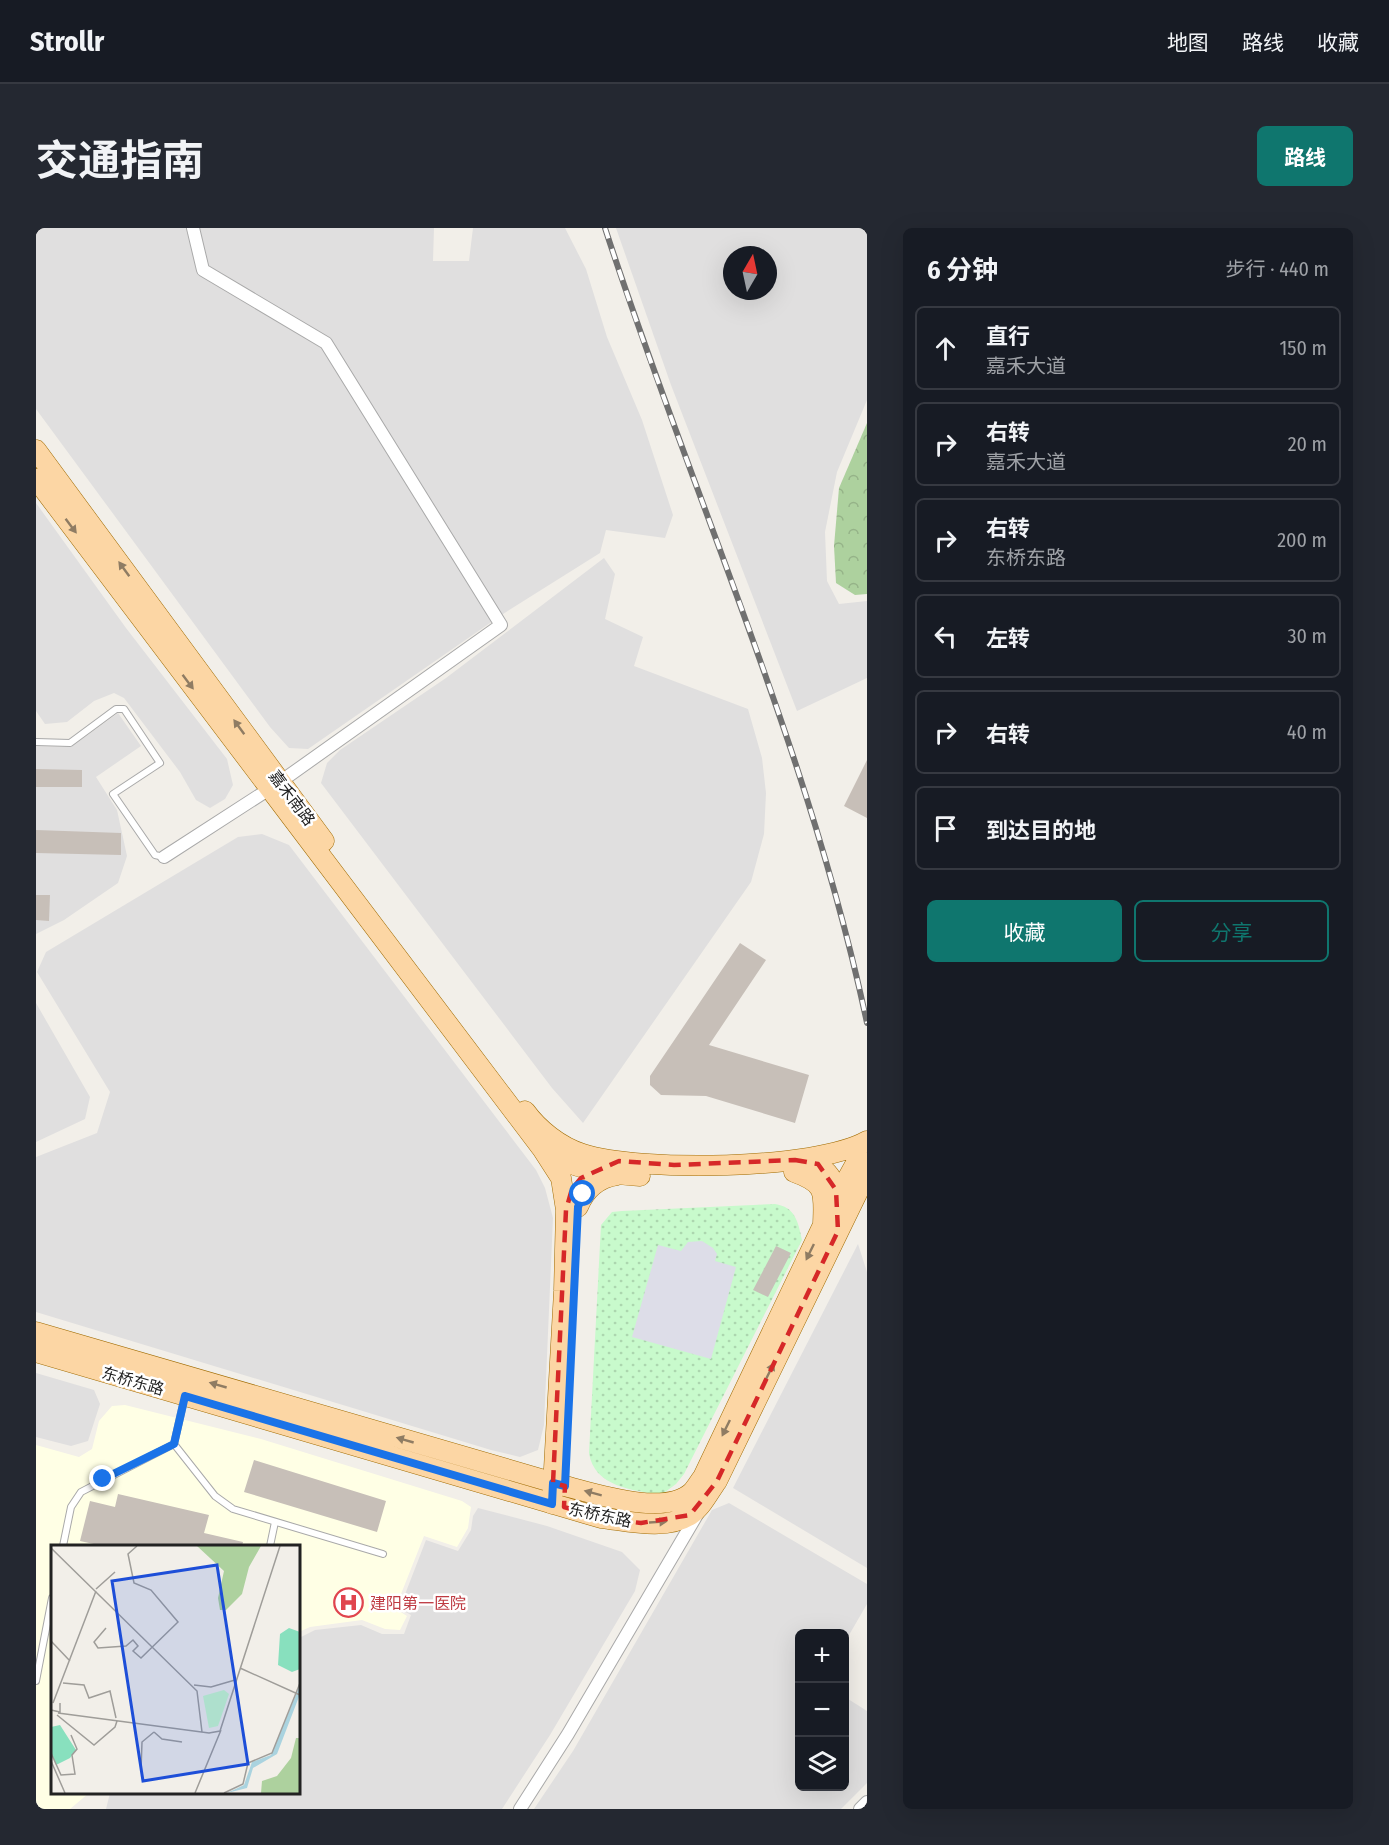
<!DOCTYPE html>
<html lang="zh">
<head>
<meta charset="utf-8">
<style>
  :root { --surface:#171b24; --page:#242831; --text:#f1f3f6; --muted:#9ea1a6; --line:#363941; --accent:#0f766e }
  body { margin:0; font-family:"Fira Sans Condensed","Noto Sans SC",sans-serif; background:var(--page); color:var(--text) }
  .controls { position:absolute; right:18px; bottom:18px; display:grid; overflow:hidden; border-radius:9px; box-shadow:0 6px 24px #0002 }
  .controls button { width:54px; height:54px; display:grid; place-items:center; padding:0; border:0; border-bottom:2px solid var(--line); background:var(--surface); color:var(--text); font:30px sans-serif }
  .compass { position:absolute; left:687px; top:18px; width:54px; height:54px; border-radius:50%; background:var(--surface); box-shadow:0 6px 24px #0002; rotate:9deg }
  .stop { position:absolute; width:18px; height:18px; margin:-14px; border:4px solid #1a73e8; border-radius:50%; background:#fff }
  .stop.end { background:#1a73e8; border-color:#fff; box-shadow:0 2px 6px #0008 }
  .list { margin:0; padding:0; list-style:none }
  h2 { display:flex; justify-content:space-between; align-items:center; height:78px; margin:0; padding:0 24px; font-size:26px }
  h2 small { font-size:20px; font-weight:400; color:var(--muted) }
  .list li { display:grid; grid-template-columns:39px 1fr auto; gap:18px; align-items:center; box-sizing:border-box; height:84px; margin:0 12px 12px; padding:0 12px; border:2px solid var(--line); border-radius:9px }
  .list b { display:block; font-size:22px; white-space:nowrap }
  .list p { margin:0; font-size:20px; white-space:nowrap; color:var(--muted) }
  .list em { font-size:20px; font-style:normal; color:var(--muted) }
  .actions { display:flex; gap:12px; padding:18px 24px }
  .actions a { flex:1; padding:14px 0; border:2px solid var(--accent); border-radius:9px; text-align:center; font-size:21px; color:var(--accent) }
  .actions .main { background:var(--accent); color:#fff }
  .icon { flex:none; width:33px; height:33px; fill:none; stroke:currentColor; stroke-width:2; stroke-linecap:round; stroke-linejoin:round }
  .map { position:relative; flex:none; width:831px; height:1581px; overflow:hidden; border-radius:9px }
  header { display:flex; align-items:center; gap:36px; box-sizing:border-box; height:84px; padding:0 30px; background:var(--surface); border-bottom:2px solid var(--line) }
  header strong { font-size:28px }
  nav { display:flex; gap:33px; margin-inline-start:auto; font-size:21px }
  .intro { display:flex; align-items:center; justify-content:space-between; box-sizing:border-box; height:144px; padding:0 36px }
  h1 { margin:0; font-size:42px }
  .button { padding:15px 27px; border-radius:9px; background:var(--accent); color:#fff; font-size:21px; font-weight:700 }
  main { display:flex; gap:36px; padding:0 36px }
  aside { flex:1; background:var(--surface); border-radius:9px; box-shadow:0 6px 24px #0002 }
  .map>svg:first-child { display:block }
  .residential { fill:#e0dfdf; fill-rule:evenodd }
  .education { fill:#ffffe5 }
  .forest { fill:url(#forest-crowns) }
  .park { fill:url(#park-dots) }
  .plaza { fill:#dddde8 }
  .building { fill:#c7bfb8 }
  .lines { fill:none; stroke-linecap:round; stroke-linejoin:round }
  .lane-casing { stroke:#a9a9a9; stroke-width:8 }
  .street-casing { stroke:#a9a9a9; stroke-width:14 }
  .primary-casing { stroke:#a06b00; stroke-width:21 }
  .lane { stroke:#fff; stroke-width:6 }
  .street { stroke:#fff; stroke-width:12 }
  .primary { stroke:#fcd6a4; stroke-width:20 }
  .rail-casing { stroke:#707070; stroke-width:6 }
  .rail { stroke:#fff; stroke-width:4; stroke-dasharray:11; stroke-linecap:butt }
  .oneway { fill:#8f7c63 }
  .route { stroke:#1a73e8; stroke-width:8 }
  .marked { fill:none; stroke:#d62828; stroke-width:4.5; stroke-dasharray:12 8; stroke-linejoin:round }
  .labels { text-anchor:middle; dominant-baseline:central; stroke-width:5; stroke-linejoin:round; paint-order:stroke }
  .street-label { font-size:16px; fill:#222; stroke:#fff }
  .health-label { font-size:16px; fill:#be3a42; stroke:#fff; text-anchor:start }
  .inset-road { fill:none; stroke:#9f9d99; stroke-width:1.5 }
  .view { fill:#1d4ed8; fill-opacity:0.15; stroke:#1d4ed8; stroke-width:3 }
  .inset-edge { fill:none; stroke:#222; stroke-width:3 }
</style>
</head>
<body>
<header>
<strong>Strollr</strong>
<nav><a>地图</a><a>路线</a><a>收藏</a></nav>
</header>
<div class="intro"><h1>交通指南</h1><a class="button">路线</a></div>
<main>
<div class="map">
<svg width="831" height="1581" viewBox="0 0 831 1581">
  <defs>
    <pattern id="forest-crowns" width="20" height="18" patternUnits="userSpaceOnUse" patternTransform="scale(1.5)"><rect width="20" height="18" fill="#add19e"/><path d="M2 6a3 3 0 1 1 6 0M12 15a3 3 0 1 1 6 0" fill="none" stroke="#95b388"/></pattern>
    <pattern id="park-dots" width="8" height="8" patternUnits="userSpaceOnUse" patternTransform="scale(1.5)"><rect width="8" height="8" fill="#c8facc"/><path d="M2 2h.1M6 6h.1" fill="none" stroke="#acd6af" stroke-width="1.8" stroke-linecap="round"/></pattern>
  </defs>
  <rect width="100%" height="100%" fill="#f2efe9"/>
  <!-- residential -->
  <path class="residential" d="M0 0H398L397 33H433L437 0H529L550 41 571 109 606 192 637 287 629 310 570 302 564 325 467 386 272 521 253 520 234 499 0 181Z
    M580 0H831V172L801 244 789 304 791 353 803 376 831 373V450L761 483 635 157ZM696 27H732V63H696Z
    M0 275 90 400 191 531 197 557 189 571 174 580 160 572 144 544 88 470 78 465 58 473 31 494 9 496 0 483Z
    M568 330 579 346 569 391 607 409 598 438 712 481 726 530 730 565 728 606 715 654 547 895 516 860 285 555 291 535 304 522 410 450Z
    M82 485 105 518 60 549 81 582 91 628 82 655 28 692 0 706V518L35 519Z
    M226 606 253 617 500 942 509 960 517 990 508 1197 502 1222 484 1229 455 1222 0 1084V929L61 905 74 864 1 744 10 724 202 609Z
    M0 775 54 869 49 891 0 914Z
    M822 1016 831 1044V1340L697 1260Z
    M0 1145 58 1162 64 1176 52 1213 35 1218 0 1209Z
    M693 1275 831 1356V1376L809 1414 808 1406H764V1558H808L809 1469 831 1483V1555L805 1581H498L537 1523 676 1282Z
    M442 1280 511 1298 586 1324 604 1342 599 1363 514 1507 466 1581H70L74 1565 262 1564 263 1410 279 1402 325 1397 346 1406H368L375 1387 366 1382 368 1369 390 1312 422 1323 435 1302 437 1288Z"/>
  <!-- education -->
  <path class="education" d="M89 1177 225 1211 426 1273 435 1279 432 1300 421 1319 388 1308 365 1366 363 1383 371 1388 364 1402 349 1401 326 1392 274 1399 263 1404 262 1318H16V1564L53 1565 34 1581H0V1217L43 1229 56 1221 63 1193 76 1178Z"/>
  <!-- forest -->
  <path class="forest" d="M831 195V366L819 367 800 355 798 318 803 260Z"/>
  <!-- park -->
  <path class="park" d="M739 976C759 979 762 993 766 1012L648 1246 640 1256 625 1267C597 1262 558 1259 553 1225L565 997 576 984 586 983Z"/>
  <!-- plaza -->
  <path class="plaza" d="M666 1013 677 1020 681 1026 679 1033 700 1039 675 1131 596 1109 622 1017 645 1023 652 1014Z"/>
  <!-- building -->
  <path class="building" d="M831 532V590L808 578Z
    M0 541 46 542V559H0Z
    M0 602 85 605V627L0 625Z
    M0 667H14L13 693 0 692Z
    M704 715 730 732 673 817 773 847 759 895 670 868 625 867 614 857V848Z
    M740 1018 755 1025 732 1069 717 1062Z
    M218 1232 350 1273 341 1304 208 1264Z
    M82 1266 173 1287 168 1305 207 1314 206 1318H67L44 1313 54 1273 79 1279Z"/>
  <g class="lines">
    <defs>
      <path id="lane" d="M0 514 34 515 80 481H88L124 535 77 566 119 627 128 629
        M138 1216 179 1268 197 1281 347 1326
        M27 1318 35 1279 45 1264 138 1216 148 1172
        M234 1318 239 1294
        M0 1453 16 1370"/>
      <path id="street" d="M128 629 244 554 465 397 290 115 167 42 157 0
        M484 1581 532 1506 662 1285
        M824 1581 831 1574"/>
      <path id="primary" d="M0 222 288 613
        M0 251 507 922 525 950 530 982 528 1063 516 1276
        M489 883C502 901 524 919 547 926 603 944 780 942 831 913
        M509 924C538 941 571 946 604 948
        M766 933C800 939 800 959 802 989
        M799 973 831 915
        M542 979C549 961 561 950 581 947
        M0 1104 529 1258C560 1266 629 1289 656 1264 660 1260 663 1254 667 1249L787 997C788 964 791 956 758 944
        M0 1124 565 1290C592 1293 629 1303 654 1287 666 1279 673 1264 681 1253L831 945"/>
    </defs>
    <!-- lane casing -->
    <use href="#lane" class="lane-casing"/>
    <!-- street casing -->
    <use href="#street" class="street-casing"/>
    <!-- primary casing -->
    <use href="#primary" class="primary-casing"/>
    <!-- lane -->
    <use href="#lane" class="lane"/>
    <!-- street -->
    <use href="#street" class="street"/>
    <!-- primary -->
    <use href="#primary" class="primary"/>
    <defs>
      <path id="rail" d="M569 0C655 265 773 521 831 795"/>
    </defs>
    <!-- rail casing -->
    <use href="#rail" class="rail-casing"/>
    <!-- rail -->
    <use href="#rail" class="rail"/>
  </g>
  <!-- one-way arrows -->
  <defs><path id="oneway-solid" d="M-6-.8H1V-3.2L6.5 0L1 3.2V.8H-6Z" transform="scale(1.5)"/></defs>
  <g class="oneway">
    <use href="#oneway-solid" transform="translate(35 298) rotate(53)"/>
    <use href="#oneway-solid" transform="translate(88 341) rotate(-126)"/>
    <use href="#oneway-solid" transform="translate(152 454) rotate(53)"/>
    <use href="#oneway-solid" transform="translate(203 499) rotate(-126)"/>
    <use href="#oneway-solid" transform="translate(774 1024) rotate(116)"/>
    <use href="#oneway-solid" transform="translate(734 1143) rotate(-64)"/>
    <use href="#oneway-solid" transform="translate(182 1157) rotate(-164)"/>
    <use href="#oneway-solid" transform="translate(690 1200) rotate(116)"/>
    <use href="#oneway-solid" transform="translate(369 1212) rotate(-164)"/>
    <use href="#oneway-solid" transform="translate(557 1265) rotate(-165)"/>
    <use href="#oneway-solid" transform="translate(622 1294) rotate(-3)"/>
  </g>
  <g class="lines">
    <!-- route -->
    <path class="route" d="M67 1251 138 1216 149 1168 516 1276 517 1255 529 1258 542 979 547 966"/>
  </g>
  <!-- marked area -->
  <path class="marked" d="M759 932 782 936 800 962 802 1003 681 1253 654 1287 605 1295 565 1290 528 1279 529 1258 517 1255 530 982 536 961 545 950 583 933 638 937Z"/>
  <!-- icons -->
  <defs>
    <symbol id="hospital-ring" viewBox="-11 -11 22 22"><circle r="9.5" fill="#fff" stroke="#e0444e" stroke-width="1.5"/><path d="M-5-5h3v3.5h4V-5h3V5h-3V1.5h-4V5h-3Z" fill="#e0444e"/></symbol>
  </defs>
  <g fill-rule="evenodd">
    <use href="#hospital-ring" x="296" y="1358" width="33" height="33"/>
  </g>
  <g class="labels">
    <!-- street labels -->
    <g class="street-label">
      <text transform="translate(256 570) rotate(53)">嘉禾南路</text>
      <text transform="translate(97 1153) rotate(16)">东桥东路</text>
      <text transform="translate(564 1287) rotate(12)">东桥东路</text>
    </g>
    <!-- health labels -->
    <g class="health-label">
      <text x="334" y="1375">建阳第一医院</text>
    </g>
  </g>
  <!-- overview -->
  <g transform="translate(15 1317)">
    <rect width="249" height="249" fill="#f2efe9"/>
    <path d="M146 1H210L198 22 191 49 175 65H169L167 53 173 26ZM245 193H249V248H210L211 236 226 231 240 213Z" fill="#add19e"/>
    <path d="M173 145 178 149 167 181 158 183 152 151Z" fill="#c8facc"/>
    <path d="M238 83 249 87V124L241 127 227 120 229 89ZM9 180 25 205 19 213 5 220 0 207V182Z" fill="#88e0be"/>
    <path d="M249 140V149L226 209 202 223 196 243 176 248 193 240 201 217 220 210Z" fill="#aad3df"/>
    <path class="inset-road" d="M0 3 146 146 151 187M45 44 64 27M55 83 43 97 47 103 75 101 82 95 87 101 82 106 90 113 127 77 100 45 83 38 77 9 86 1M0 96 19 116M189 123 249 150M12 138 33 140 38 153 59 146 65 173M143 140 160 142 184 135M2 158 45 46M0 165 9 167V158M7 168 158 188 169 186 229 1M6 170 43 200 64 182 66 176M103 187 111 194 131 197M0 208 10 230 24 229 21 210 26 204 20 190M0 216 14 248M90 225 91 197 103 187M144 248 170 185M173 248 192 239 197 218 221 208 249 138"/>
    <path class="view" d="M166 20 197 219 92 236 61 36Z"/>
    <rect width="249" height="249" class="inset-edge"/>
  </g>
</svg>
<div class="controls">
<button>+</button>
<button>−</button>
<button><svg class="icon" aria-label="layers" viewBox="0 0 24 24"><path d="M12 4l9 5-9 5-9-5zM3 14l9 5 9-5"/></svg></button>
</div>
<svg class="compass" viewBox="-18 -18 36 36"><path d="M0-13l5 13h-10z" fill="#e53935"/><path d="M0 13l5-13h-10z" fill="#9ea1a6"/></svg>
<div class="stop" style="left:547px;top:966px"></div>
<div class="stop end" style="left:67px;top:1251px"></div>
</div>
<aside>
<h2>6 分钟<small>步行 · 440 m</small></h2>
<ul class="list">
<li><svg class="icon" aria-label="ahead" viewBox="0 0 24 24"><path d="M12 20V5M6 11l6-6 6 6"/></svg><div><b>直行</b><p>嘉禾大道</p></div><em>150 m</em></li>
<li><svg class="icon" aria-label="right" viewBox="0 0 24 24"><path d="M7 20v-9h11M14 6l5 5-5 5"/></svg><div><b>右转</b><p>嘉禾大道</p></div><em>20 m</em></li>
<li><svg class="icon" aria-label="right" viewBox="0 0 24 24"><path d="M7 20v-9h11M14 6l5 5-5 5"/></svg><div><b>右转</b><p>东桥东路</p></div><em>200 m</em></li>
<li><svg class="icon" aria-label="left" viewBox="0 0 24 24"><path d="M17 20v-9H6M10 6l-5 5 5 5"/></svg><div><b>左转</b></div><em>30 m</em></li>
<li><svg class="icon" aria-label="right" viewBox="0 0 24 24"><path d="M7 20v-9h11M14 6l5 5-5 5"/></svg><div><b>右转</b></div><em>40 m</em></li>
<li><svg class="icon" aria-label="arrive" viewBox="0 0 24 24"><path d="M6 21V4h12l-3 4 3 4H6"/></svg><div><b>到达目的地</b></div></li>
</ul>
<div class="actions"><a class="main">收藏</a><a>分享</a></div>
</aside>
</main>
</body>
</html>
